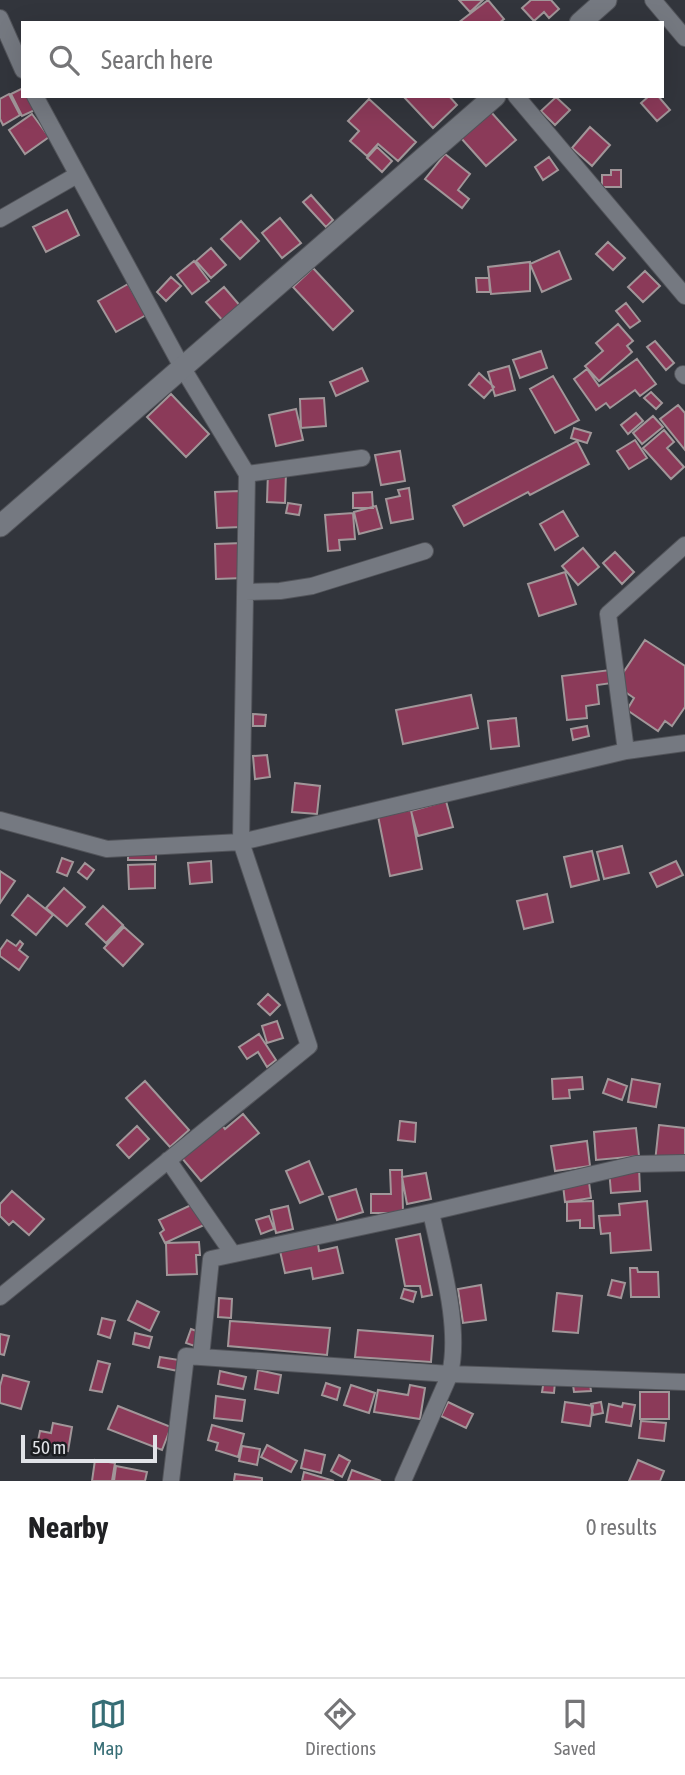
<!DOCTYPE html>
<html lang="en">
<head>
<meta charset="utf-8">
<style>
  :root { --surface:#fff; --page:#f6f6f6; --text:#202124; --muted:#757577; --line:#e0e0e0; --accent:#366d75 }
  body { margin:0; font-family:"Asap Condensed",sans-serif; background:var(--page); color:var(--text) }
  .scale { position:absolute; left:21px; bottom:18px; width:136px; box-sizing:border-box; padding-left:7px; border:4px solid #e1e3e8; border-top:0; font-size:19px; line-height:24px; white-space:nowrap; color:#e1e3e8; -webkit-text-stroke:5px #1b1d20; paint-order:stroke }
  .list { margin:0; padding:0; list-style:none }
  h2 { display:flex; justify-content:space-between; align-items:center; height:91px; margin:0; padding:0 28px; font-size:30px }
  h2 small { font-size:23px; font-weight:400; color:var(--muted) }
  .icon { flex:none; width:38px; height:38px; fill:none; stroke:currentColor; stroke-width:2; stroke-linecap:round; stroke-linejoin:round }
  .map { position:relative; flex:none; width:685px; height:1481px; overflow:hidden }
  .search { position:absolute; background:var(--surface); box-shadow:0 7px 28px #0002; left:21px; right:21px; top:21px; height:77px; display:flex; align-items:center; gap:18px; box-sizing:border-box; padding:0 24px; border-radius:0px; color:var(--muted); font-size:26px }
  .sheet { height:196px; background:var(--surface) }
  nav { display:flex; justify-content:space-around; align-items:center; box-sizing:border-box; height:98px; border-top:2px solid var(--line); background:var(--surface); font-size:19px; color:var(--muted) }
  nav a { display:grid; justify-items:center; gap:4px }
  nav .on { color:var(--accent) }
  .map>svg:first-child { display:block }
  .building { fill:#8b3a59; stroke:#a19699; stroke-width:2 }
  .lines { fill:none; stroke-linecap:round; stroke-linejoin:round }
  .street-casing { stroke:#52545a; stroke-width:18 }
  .secondary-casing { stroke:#52545a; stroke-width:23 }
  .street { stroke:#757981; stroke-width:16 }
  .secondary { stroke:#757981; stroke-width:21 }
</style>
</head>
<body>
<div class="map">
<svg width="685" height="1481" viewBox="0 0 685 1481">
  <rect width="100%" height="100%" fill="#32353c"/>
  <!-- building -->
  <path class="building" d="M459 0H483L470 12Z
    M488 0 504 19 499 23H458Z
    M531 0H551L559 9 549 18 544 12 534 21 522 8Z
    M23 88V96H29L35 110 22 116 11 94Z
    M9 94 20 115 3 125 0 119V99Z
    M403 96H449L457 105 433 128Z
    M649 96H658L670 110 657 121 641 103Z
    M556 97 570 110 555 125 541 111Z
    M369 99 416 142 398 161 378 144 367 156 350 141 359 131 348 121Z
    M491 112 516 140 486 166 461 138Z
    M32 114 49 137 25 154 9 130Z
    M590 127 610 145 592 166 572 148Z
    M377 147 392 161 382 172 367 158Z
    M445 154 470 174 458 190 469 199 462 208 425 179Z
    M549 157 558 170 543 180 535 167Z
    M611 170H621V187H602V175H611Z
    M311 195 333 220 326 227 303 202Z
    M67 210 79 235 46 252 33 227Z
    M280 218 301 243 282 258 262 233Z
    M241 221 259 241 240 259 221 239Z
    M608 242 625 258 613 270 596 254Z
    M211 248 226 265 211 278 196 261Z
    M559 251 571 279 542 292 530 264Z
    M194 261 209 281 192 294 177 275Z
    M530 262V291L491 294 488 267Z
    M313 268 353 311 333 330 293 287Z
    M645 271 660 286 643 302 628 287Z
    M171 277 181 286 166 301 157 292Z
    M476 278H489L490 292H477Z
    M128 284 146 315 116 332 98 301Z
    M224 287 242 308 225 323 206 302Z
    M626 303 640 321 630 328 616 311Z
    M618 324 633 341 627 346 632 352 599 381 585 366 603 351 596 343Z
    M655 341 674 363 666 370 647 347Z
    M541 351 547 368 520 378 513 360Z
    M637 359 656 384 640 396 635 390 610 408 606 403 596 410 574 379 587 369 599 386Z
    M509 366 515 390 495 396 488 372Z
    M362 368 368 381 336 396 330 382Z
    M479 373 494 387 484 398 469 385Z
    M553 376 579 420 555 433 530 389Z
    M651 392 662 403 656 409 644 398Z
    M171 394 209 434 186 457 147 417Z
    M324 398 326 426 301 428 300 399Z
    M678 405 685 413V450L660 419Z
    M296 409 303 440 276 446 269 415Z
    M636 413 643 421 628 434 621 425Z
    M653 416 663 427 642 444 633 433Z
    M574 428 591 433 587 443 571 438Z
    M664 430 674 442 667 448 684 467 671 479 643 448Z
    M635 440 647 458 629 469 617 451Z
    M577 441 589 464 530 495 528 492 464 526 453 506Z
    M400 451 405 481 381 485 375 455Z
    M268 471 286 472 285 503 267 502Z
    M409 488 413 519 391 523 386 499 400 496 398 490Z
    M239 491 241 527 217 528 215 492Z
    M372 492 373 508H353V493Z
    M288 503 301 505 299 515 286 513Z
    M376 506 382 528 359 534 354 512Z
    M563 511 578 536 555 550 540 524Z
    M353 513 355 539 339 540 340 550 328 551 325 515Z
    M243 543 244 578 216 579 215 544Z
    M583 548 599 567 578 585 562 566Z
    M615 552 634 572 622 584 603 563Z
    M565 572 576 604 539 616 528 584Z
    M645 640 685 666V707L672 726 665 721 658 731 627 710 634 698 615 685Z
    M610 670 612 683 597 685 599 704 586 706 587 718 567 720 562 676Z
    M471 695 478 728 403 744 396 710Z
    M253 714 266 715 265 726H253Z
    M516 718 519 746 491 749 488 721Z
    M587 726 589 736 573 740 571 729Z
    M267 755 270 777 255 779 253 756Z
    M295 783 320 786 317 814 292 812Z
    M446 801 453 827 418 836 411 811Z
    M411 810 422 869 390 876 378 816Z
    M622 846 629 873 604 879 597 852Z
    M128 850H156V860H128Z
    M592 851 599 880 571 887 564 857Z
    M62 858 73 862 67 876 57 872Z
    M211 861 212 882 190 884 188 863Z
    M676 861 683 875 657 887 650 873Z
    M85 863 94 870 87 879 78 872Z
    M155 864V888L129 889 128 865Z
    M0 871 15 881 0 903Z
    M64 888 85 907 67 926 46 908Z
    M547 894 553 922 524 929 517 901Z
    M28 895 53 915 36 935 12 915Z
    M103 906 123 925 106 943 86 924Z
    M124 927 143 944 123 966 104 948Z
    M7 940 16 946 20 941 23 944 19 950 28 957 19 970 0 956V950Z
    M268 994 280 1005 270 1015 258 1004Z
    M277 1021 283 1038 267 1043 262 1026Z
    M259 1034 276 1060 267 1067 258 1052 247 1059 239 1047Z
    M582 1077 583 1089 569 1090 570 1098 553 1099 552 1079Z
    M608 1079 627 1086 622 1100 603 1093Z
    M632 1079 660 1084 656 1107 628 1102Z
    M145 1081 189 1130 170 1147 126 1098Z
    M243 1114 259 1133 201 1181 176 1151 217 1119 225 1129Z
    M400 1121 416 1123 415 1142 398 1140Z
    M659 1125 685 1128V1165L655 1162Z
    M137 1126 149 1139 129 1158 117 1145Z
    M636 1128 639 1156 596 1160 594 1132Z
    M587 1141 590 1166 555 1171 551 1146Z
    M309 1161 323 1194 300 1203 286 1171Z
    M639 1167 640 1191 611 1193 609 1169Z
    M390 1170H402L403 1213H371V1194H391Z
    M426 1173 431 1199 407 1204 402 1177Z
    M588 1174 591 1198 565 1202 562 1177Z
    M356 1189 363 1212 337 1220 329 1197Z
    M12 1191 44 1219 29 1235 13 1221 9 1225 0 1216V1204Z
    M593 1201 594 1228H580V1220L567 1221V1202Z
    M647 1201 651 1250 611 1253 610 1233 601 1234 599 1216 620 1215 619 1204Z
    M191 1205 204 1225 165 1243 160 1233 164 1230 159 1220Z
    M288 1206 293 1229 276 1233 271 1210Z
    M269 1216 274 1229 261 1234 256 1220Z
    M420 1234 432 1295 422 1297 420 1286H405L396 1239Z
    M199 1242 200 1255H196L197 1274 167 1275 166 1243Z
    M318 1244 319 1251 337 1247 343 1273 313 1279 311 1268 285 1273 280 1251Z
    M630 1268H637L638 1272H658L659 1297H631Z
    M612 1280 625 1283 621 1298 608 1295Z
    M481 1285 486 1320 463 1323 458 1289Z
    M404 1289 416 1292 413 1302 401 1298Z
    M557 1293 582 1296 578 1333 553 1331Z
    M219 1298 232 1299 231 1318 218 1317Z
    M137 1301 159 1312 150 1331 128 1320Z
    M102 1318 115 1321 110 1338 98 1334Z
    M230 1321 330 1328 327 1355 228 1346Z
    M191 1329 205 1334 200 1348 186 1343Z
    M358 1330 433 1336 431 1362 355 1357Z
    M135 1333 152 1337 149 1348 133 1344Z
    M0 1334 9 1336 4 1355 0 1354Z
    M160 1357 179 1360 178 1371 158 1367Z
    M98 1361 110 1364 102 1392 90 1390Z
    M258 1370 281 1375 278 1393 255 1389Z
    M220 1371 246 1377 243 1389 218 1384Z
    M3 1375 29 1382 21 1409 0 1403V1386Z
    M544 1380 555 1382 554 1393 542 1392Z
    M326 1383 340 1388 337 1400 322 1395Z
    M590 1384 591 1391 574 1392 573 1385Z
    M351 1385 375 1393 369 1413 344 1405Z
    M410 1385 425 1388 420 1419 374 1412 378 1390 408 1395Z
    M640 1392H669V1419H640Z
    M216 1396 245 1400 242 1421 214 1418Z
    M448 1402 473 1414 466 1428 441 1416Z
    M565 1402 593 1406 590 1426 562 1422Z
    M601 1402 603 1413 593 1415 591 1404Z
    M623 1403 635 1405 631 1426 606 1422 609 1404 622 1407Z
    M118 1406 171 1427 162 1450 108 1429Z
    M641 1421 666 1423 664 1441 639 1438Z
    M53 1423 72 1427 68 1451 37 1446 40 1431 51 1433Z
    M212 1425 244 1434 238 1457 216 1450 218 1443 208 1440Z
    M267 1445 297 1461 291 1472 261 1457Z
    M242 1446 260 1449 257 1465 239 1461Z
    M305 1450 325 1455 321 1473 301 1468Z
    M339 1455 350 1461 342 1477 331 1471Z
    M95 1460 115 1463 112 1481H92Z
    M638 1460 664 1471 660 1481H629Z
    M116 1466 147 1472 145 1481H114Z
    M352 1470 381 1481H348Z
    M304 1472 334 1481H302Z
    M235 1474 262 1478V1481H234Z"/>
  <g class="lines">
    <defs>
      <path id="street" d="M653 0 685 38
        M0 18 23 70
        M516 96 685 296
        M0 219 77 175
        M683 374 685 376
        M247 474 362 458
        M245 592 280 591 312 586 425 551
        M626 751 608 614 685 545
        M0 820 107 849 241 842 626 751 685 743
        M168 1160 233 1254
        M0 1297 309 1046 241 842 247 474 182 367 35 96
        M201 1357 211 1259 431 1212 636 1164 685 1163
        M171 1481 186 1356 450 1374 685 1382
        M403 1481 450 1374C461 1326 441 1261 431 1212"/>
      <path id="secondary" d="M580 23 606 0
        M0 526 495 96"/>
    </defs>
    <!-- street casing -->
    <use href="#street" class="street-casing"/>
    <!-- secondary casing -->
    <use href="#secondary" class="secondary-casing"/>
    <!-- street -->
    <use href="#street" class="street"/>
    <!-- secondary -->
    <use href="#secondary" class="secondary"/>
  </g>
</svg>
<div class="scale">50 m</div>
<div class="search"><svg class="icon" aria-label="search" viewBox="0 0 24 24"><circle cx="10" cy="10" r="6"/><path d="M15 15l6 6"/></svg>Search here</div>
</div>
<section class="sheet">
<h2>Nearby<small>0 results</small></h2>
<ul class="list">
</ul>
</section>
<nav>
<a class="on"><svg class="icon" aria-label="map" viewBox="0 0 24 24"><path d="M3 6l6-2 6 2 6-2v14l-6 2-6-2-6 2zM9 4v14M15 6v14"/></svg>Map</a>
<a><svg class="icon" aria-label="directions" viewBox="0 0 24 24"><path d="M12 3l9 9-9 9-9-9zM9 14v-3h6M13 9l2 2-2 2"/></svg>Directions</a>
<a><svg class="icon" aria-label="saved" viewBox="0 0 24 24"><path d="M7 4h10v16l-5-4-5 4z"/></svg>Saved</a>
</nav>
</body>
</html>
